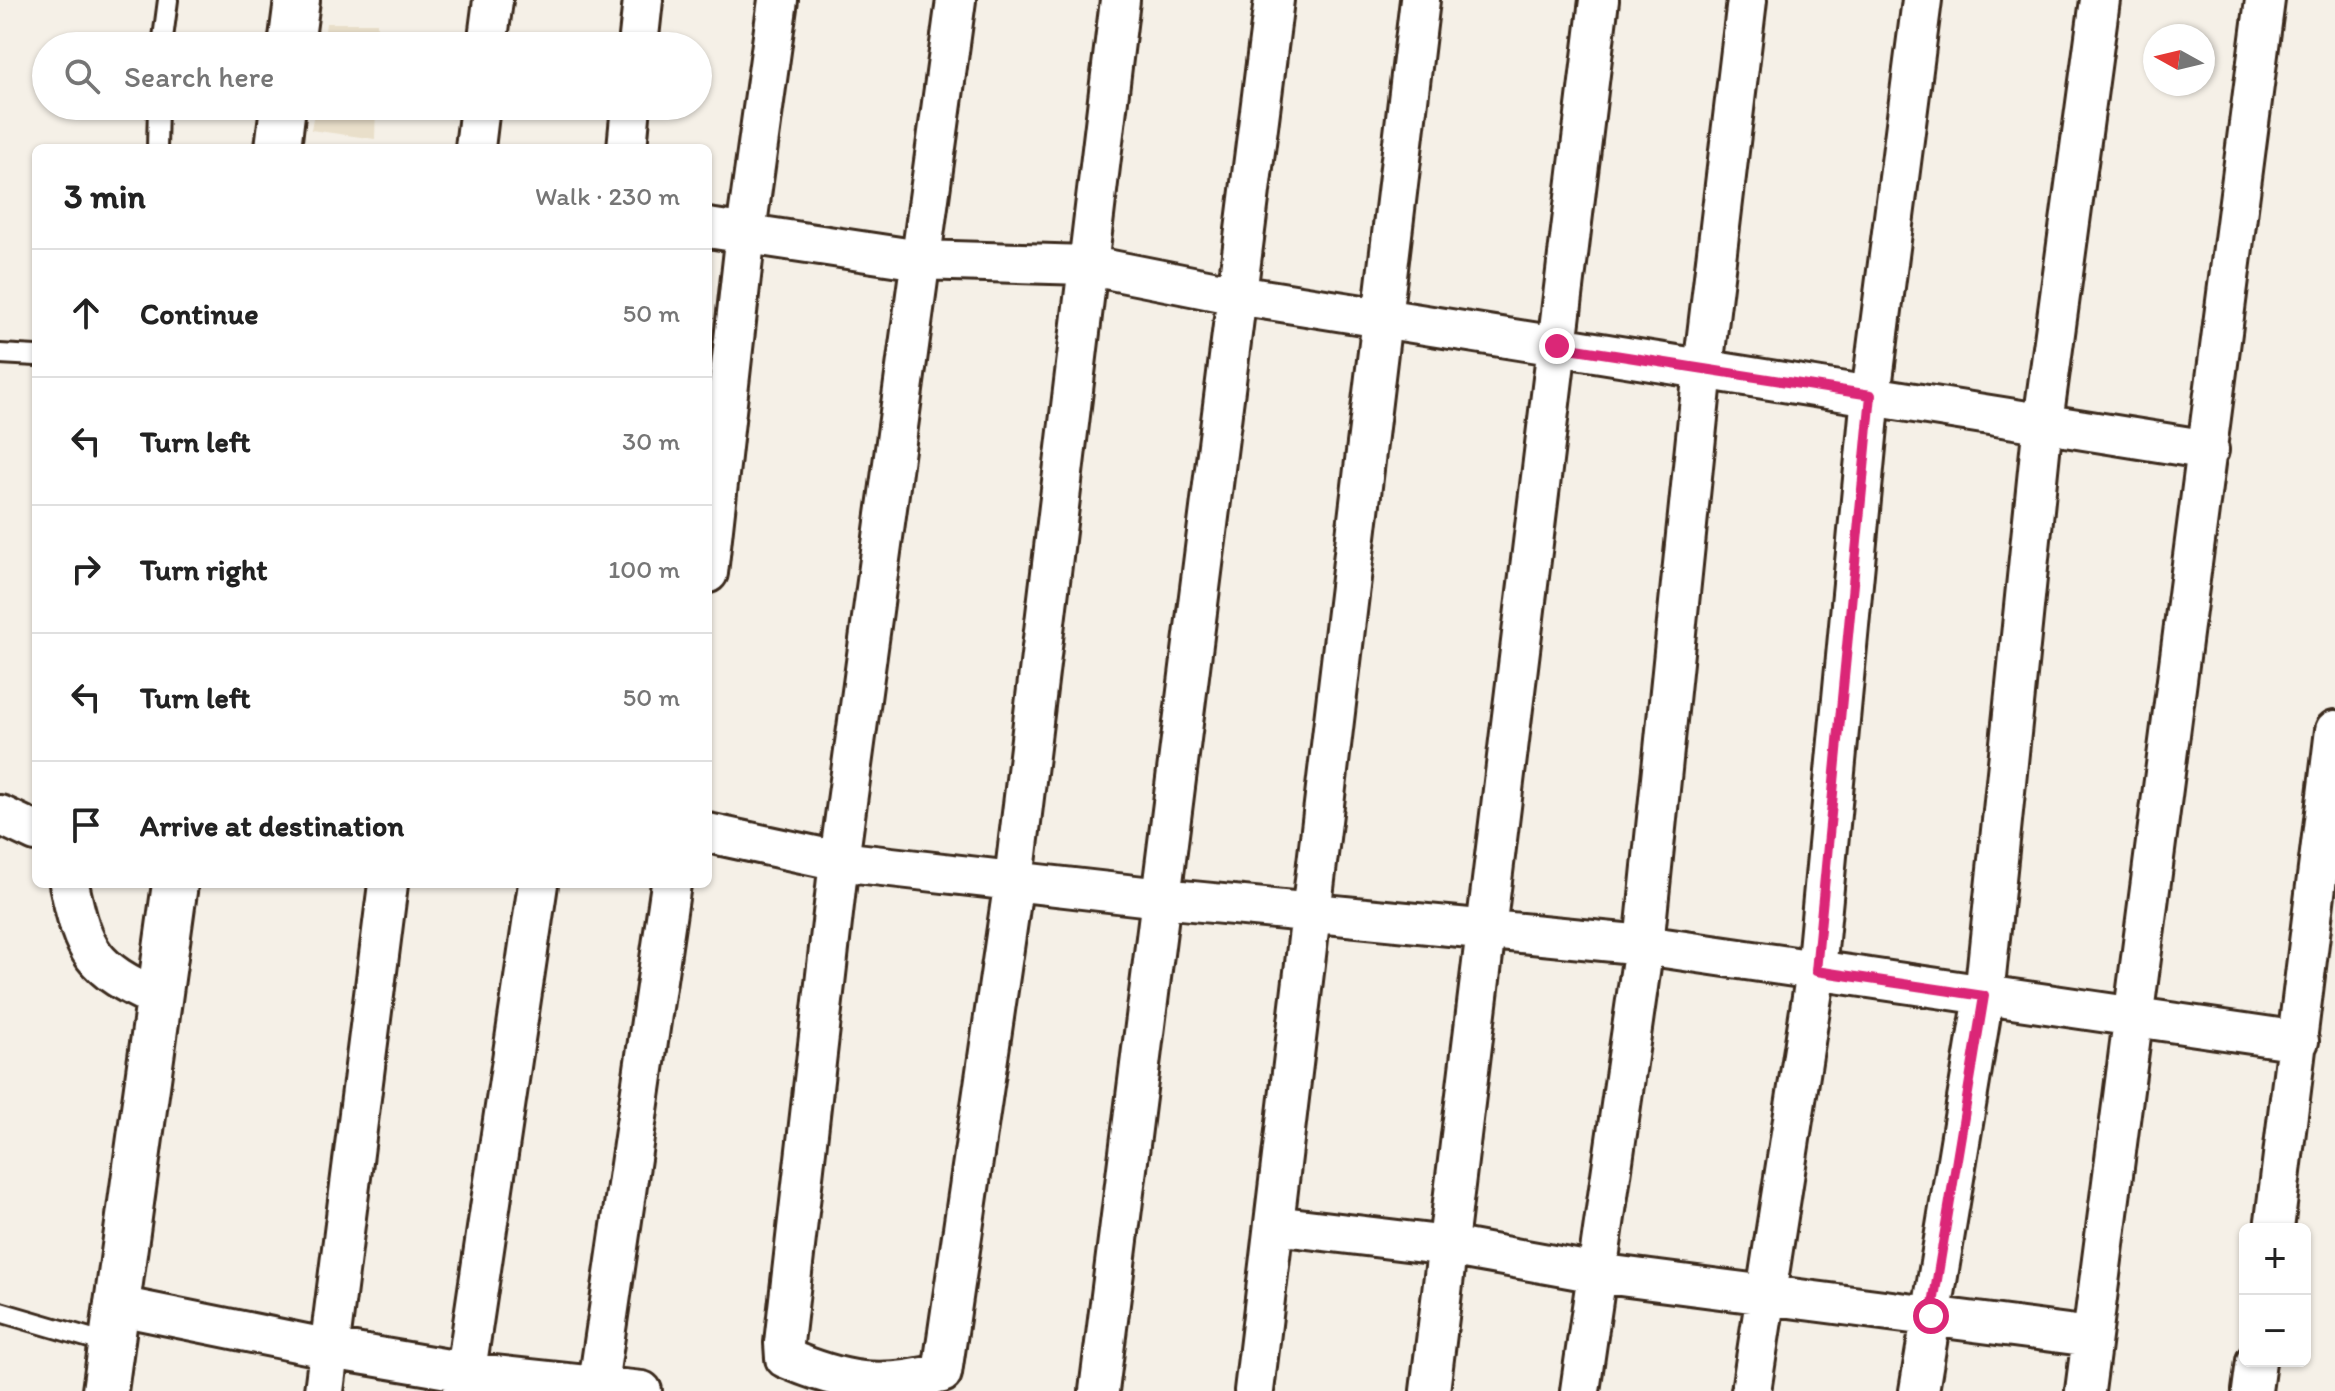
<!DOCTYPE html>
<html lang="en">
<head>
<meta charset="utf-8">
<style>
  :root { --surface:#fff; --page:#f2f2f2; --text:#222; --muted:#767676; --line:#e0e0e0 }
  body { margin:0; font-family:Itim,sans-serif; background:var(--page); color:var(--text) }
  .controls { position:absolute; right:24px; bottom:24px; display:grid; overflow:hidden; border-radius:12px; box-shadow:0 2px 6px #0004 }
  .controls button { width:72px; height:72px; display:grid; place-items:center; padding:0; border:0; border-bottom:2px solid var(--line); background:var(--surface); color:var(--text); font:40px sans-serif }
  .compass { position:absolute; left:2143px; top:24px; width:72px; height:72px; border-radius:50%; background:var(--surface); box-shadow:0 2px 6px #0004; rotate:278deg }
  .stop { position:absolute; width:24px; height:24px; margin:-18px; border:6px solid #db2777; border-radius:50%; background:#fff }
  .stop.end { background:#db2777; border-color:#fff; box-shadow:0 2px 8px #0008 }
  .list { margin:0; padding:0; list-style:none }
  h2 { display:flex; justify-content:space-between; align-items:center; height:104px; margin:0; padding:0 32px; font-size:34px }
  h2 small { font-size:26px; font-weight:400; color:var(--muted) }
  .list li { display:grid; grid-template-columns:52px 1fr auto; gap:24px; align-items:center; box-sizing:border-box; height:128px; padding:0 32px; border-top:2px solid var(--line) }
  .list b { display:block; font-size:30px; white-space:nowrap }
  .list em { font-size:26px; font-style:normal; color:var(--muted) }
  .icon { flex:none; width:44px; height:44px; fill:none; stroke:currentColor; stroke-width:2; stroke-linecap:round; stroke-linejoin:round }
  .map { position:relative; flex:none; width:2335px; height:1391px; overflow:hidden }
  .search { position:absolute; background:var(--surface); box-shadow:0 2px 6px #0004; left:32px; top:32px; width:680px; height:88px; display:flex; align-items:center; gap:20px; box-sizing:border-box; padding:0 28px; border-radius:44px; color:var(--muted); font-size:30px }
  .panel { position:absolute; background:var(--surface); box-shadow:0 2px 6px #0004; left:32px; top:144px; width:680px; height:744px; border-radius:12px }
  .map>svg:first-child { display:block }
  .built { fill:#e9dfca }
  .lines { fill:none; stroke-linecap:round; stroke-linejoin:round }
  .service-casing { stroke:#3b2a1e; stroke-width:24 }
  .minor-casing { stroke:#3b2a1e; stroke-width:44 }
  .tertiary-casing { stroke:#3b2a1e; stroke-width:50 }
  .service { stroke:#fff; stroke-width:18 }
  .minor { stroke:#fff; stroke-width:38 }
  .tertiary { stroke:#fff; stroke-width:44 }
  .route { stroke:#db2777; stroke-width:10 }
</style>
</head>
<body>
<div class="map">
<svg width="2335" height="1391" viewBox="0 0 2335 1391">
  <rect width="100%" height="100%" fill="#f5f0e7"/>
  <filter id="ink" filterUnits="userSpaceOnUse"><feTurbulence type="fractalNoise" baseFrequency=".0125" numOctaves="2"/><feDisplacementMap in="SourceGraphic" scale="16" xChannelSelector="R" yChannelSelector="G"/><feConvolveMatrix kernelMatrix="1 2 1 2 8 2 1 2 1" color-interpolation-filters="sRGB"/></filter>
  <g filter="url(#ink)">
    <!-- built -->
    <path class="built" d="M326 23H377V46H323Z
      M315 106H376L375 139 311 130Z"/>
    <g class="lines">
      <defs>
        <path id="service" d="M162 46 168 0
          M157 148 158 106
          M0 354 36 356
          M0 1312 110 1344"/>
        <path id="minor" d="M956 0 839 861 784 1343 785 1358C844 1383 879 1389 942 1373L1014 880 1120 0
          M487 46 493 0
          M638 46 643 0
          M475 148 480 106
          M627 148 631 106
          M708 228 920 260 1086 265 1237 295 2209 450
          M708 573 746 232 778 0
          M0 815 36 832
          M708 833 839 861 1161 898 1644 945 2299 1041
          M69 884C84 954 92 968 157 998
          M1274 1225 1448 1246 1597 1273 2091 1337
          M2274 1229 2335 730
          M114 1305 331 1349 466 1372 642 1391
          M324 1391 388 884
          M463 1391 538 884
          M597 1391 671 884
          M1099 1391 1274 0
          M1254 1391 1420 0
          M1430 1391 1599 0
          M1580 1391 1644 945 1703 369 1747 0
          M1751 1391 1816 971 1871 395 1922 0
          M1919 1391 1984 996 2043 422 2100 0
          M2085 1391 2265 0
          M2252 1391 2256 1361"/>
        <path id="tertiary" d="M291 46 297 0
          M278 148 283 106
          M105 1391 175 884"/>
      </defs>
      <!-- service casing -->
      <use href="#service" class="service-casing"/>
      <!-- minor casing -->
      <use href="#minor" class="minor-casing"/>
      <!-- tertiary casing -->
      <use href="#tertiary" class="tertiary-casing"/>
      <!-- service -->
      <use href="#service" class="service"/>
      <!-- minor -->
      <use href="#minor" class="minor"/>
      <!-- tertiary -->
      <use href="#tertiary" class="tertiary"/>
    </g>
  </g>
  <g class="lines" filter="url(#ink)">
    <!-- route -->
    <path class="route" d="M1557 346 1871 395 1816 971 1984 996 1931 1316"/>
  </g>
</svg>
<div class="controls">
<button>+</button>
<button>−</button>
</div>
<svg class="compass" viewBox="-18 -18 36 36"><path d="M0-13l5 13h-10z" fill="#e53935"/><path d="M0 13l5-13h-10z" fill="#767676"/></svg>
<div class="stop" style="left:1931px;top:1316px"></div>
<div class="stop end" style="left:1557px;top:346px"></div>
<div class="search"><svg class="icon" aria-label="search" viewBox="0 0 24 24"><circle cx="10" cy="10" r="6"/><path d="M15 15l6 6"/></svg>Search here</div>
<section class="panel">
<h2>3 min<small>Walk · 230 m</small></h2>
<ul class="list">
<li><svg class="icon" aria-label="ahead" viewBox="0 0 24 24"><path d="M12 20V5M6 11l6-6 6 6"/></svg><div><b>Continue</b></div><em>50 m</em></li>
<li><svg class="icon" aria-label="left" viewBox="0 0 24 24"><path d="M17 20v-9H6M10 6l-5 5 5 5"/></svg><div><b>Turn left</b></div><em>30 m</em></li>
<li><svg class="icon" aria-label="right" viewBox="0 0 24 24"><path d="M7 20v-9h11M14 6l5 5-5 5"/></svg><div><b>Turn right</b></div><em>100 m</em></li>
<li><svg class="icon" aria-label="left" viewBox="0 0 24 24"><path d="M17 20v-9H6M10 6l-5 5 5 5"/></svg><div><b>Turn left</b></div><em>50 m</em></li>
<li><svg class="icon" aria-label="arrive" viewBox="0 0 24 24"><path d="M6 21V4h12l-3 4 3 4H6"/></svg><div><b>Arrive at destination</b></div></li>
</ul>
</section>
</div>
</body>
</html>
